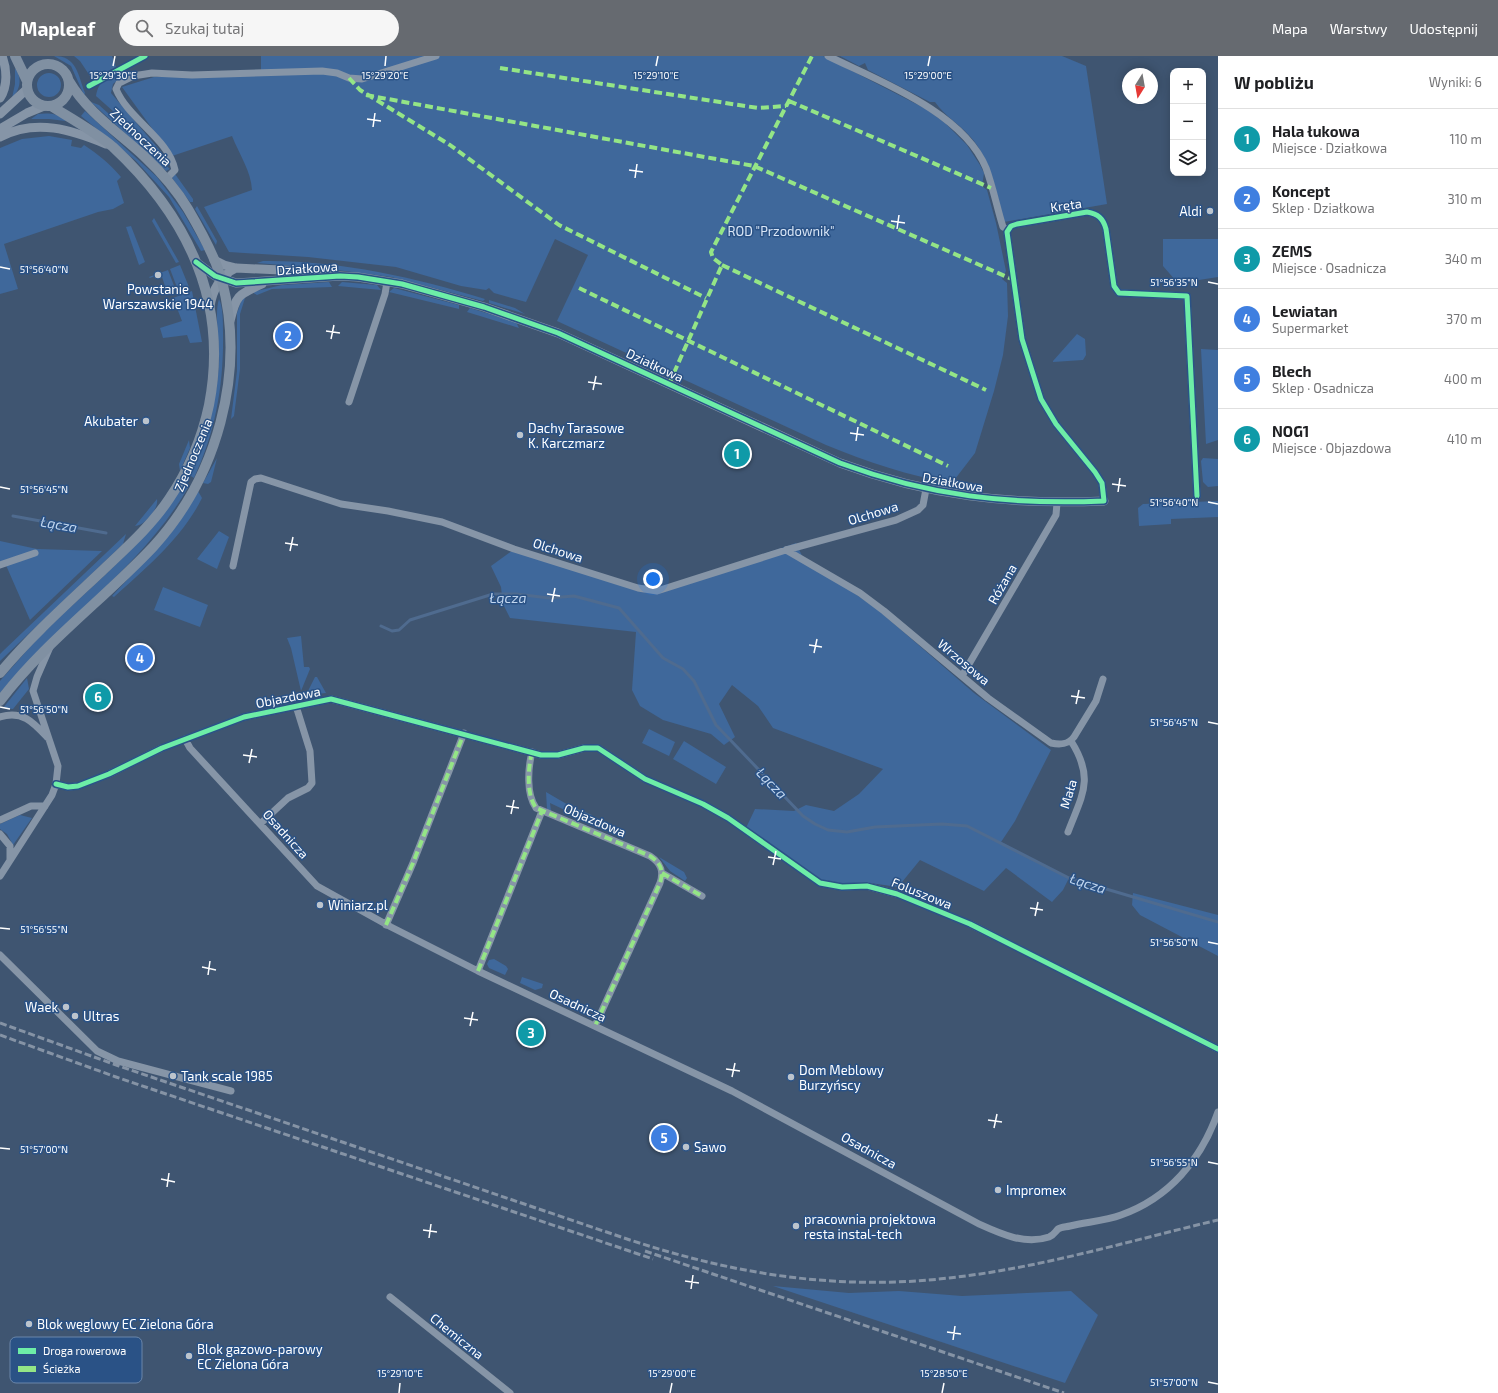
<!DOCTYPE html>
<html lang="pl">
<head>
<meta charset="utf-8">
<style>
  :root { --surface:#fff; --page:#f6f6f6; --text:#202124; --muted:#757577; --line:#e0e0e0; --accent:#666a70 }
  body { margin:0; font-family:"Exo 2",sans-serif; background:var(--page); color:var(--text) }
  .controls { position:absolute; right:12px; top:12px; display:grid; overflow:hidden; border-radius:8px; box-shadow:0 2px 10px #0003 }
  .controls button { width:36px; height:36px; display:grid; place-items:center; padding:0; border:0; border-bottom:1px solid var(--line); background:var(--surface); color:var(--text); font:20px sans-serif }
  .compass { position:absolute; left:1122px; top:12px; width:36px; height:36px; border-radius:50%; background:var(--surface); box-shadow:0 2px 10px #0003; rotate:191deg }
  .you { position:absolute; left:653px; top:523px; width:14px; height:14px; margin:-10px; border:3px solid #fff; border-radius:50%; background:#1a73e8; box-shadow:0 0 0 6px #1a73e833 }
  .badge { display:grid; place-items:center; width:26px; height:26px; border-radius:50%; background:var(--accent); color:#fff; font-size:13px; font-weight:700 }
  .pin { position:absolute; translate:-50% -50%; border:2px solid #fff; box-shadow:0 1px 4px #0006 }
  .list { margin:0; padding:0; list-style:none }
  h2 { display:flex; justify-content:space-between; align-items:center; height:52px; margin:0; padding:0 16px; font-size:17px }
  h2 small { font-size:13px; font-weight:400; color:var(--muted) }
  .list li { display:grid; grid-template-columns:26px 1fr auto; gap:12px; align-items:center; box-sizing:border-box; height:60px; padding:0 16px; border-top:1px solid var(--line) }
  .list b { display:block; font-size:15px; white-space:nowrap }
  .list p { margin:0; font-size:13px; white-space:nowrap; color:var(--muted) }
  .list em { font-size:13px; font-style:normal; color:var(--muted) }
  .icon { flex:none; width:22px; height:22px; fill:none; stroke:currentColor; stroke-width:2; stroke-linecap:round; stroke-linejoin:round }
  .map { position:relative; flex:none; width:1218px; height:1337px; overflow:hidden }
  header { display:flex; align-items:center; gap:24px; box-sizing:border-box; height:56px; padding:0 20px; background:var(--accent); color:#fff }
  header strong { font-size:19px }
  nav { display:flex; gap:22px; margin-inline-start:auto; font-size:14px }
  .search { width:280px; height:36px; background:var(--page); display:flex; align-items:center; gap:10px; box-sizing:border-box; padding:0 14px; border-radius:22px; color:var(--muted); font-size:15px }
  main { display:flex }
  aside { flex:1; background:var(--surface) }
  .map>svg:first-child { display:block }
  .green { fill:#3f689b }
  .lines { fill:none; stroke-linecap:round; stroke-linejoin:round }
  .stream { stroke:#4f6b8f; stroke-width:3 }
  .minor { stroke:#8695a7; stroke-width:7 }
  .tertiary { stroke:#8695a7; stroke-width:9 }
  .secondary { stroke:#8090a2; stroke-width:10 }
  .rail { stroke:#8593a5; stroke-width:3; stroke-dasharray:7 3; stroke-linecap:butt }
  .quiet { stroke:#94e586; stroke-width:4; stroke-dasharray:8 4; stroke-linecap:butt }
  .cycleway-casing { stroke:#2a5286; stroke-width:8 }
  .cycleway { stroke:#6deda7; stroke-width:5 }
  .ticks { fill:none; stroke:#fff; stroke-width:1.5 }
  .poi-dot { fill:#bcc4cd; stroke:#2a5286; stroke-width:1.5 }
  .labels { text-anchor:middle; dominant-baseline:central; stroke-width:3; stroke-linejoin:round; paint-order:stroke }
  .street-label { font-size:13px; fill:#fff; stroke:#2a5286 }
  .poi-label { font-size:13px; fill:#fff; stroke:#2a5286; text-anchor:start }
  .park-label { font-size:13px; fill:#d9e6f6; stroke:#2a5286 }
  .water-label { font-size:14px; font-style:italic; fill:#c1d6ef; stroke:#2a5286 }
  .key { fill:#2a5286; stroke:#6a86aa; stroke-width:1 }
  .key-label { font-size:11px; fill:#fff }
  .ticks-label { font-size:10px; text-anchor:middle; fill:#fff; stroke:#2a5286; stroke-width:3; stroke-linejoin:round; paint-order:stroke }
</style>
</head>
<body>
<header>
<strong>Mapleaf</strong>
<div class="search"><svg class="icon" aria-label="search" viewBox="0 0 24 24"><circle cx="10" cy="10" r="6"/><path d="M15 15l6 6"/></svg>Szukaj tutaj</div>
<nav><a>Mapa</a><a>Warstwy</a><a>Udostępnij</a></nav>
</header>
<main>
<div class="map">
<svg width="1218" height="1337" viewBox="0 0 1218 1337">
  <rect width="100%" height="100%" fill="#3f5571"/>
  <!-- green -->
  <path class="green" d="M54 0C77 0 78 19 85 37L84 39 71 10Z
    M74 0H112L116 11 92 23 80 5Z
    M261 0H823L926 53 945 67 967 89 980 109 984 117 982 130 987 134 996 167 1006 215 1002 223 1007 227 1008 260 1003 299 994 335 975 397 952 427C909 420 868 406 826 389L557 265 588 199 555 183 526 246 494 237 489 232 486 234 461 230 396 211 308 201 229 196 204 151 252 134C251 115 239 98 232 80L172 100 122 31 154 21H203L261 17Z
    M840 0H1062L1086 10 1107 148 1004 166C997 138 992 109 974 85 963 70 945 61 935 46H930L868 14 865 7 859 10Z
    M15 12C22 21 21 33 12 42L15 28Z
    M37 29a12 12 0 1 1 24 0a12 12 0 1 1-24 0Z
    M120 18V22L113 28 111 37 168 104 96 40C99 24 105 24 120 18Z
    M91 46 99 49 170 113 166 115Z
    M85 55 157 121 183 156 205 194 201 195 169 141 136 105 81 60Z
    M38 58C47 57 59 57 66 65L49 63H31Z
    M49 80 72 84 71 90 81 92 84 89C98 98 110 108 121 121L117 125 124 147 113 153 98 156 4 188 18 233 0 238V92L22 83Z
    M175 118 193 143V146H190L172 122Z
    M197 150 217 185 216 189 195 153Z
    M154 162 179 206 176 207 152 165Z
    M131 170 145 206 139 209 126 171Z
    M1163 183H1218V221L1199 224 1176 225 1163 210Z
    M263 205C338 204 413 221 485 243L483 245 391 221 329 213 257 207Z
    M180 209 189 231 178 234 170 213Z
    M168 214 176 235 171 236 169 232 166 233 161 218 150 222 149 221Z
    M329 226 332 231 272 233 257 239 252 236 282 229Z
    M342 226 377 229 381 234 338 230Z
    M394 232 459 249V253L389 236Z
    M192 235 202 286 190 287 187 279 163 282 160 272 182 265 173 242Z
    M245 242 240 258V313L234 360 231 363 237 315V257L242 243Z
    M219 243C223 251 223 265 223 276 224 327 216 375 194 422L189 419C205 382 217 347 219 307 220 289 214 257 219 243Z
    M489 244 515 252 525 258 489 247Z
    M470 252 516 266 519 272 467 256Z
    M1077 278 1085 283 1086 299 1083 304 1053 306V305Z
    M1201 293 1218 294V384L1206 388Z
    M189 384 190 392 180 415 179 408Z
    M217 402 211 426 208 428 203 427Z
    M1203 402 1218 403V430L1208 431 1203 426 1201 405Z
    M184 428 189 430C142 512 59 565 0 637V625C10 614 20 602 30 591 82 536 144 492 184 428Z
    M198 435 202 442C183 481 146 512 114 541L112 540 171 477Z
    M157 443C159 453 144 470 135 470Z
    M1218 445V461L1171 463V468L1139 470 1138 452 1143 448Z
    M219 475 229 481 217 513 197 503Z
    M126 478 123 488 0 605V598L3 595Z
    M0 485 37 493 102 495 30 564 5 507 0 509Z
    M796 487 805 506 844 530 877 553 974 637 1051 694 1015 765 1001 786 1069 822 1063 834 1052 846 1006 812 984 835 920 804 898 831 870 827 845 830 829 827 810 818 746 772 755 753 794 755 806 749 834 755 859 738 883 713 773 672 758 650 732 629 719 648 735 681 724 689 711 678 663 664 640 650 632 634 636 576 510 562 503 548 501 531 491 510 513 494C559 508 624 535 672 529Z
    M163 531 208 549 200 571 154 554Z
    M301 580 304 611H309L310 613 301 635 291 592 287 582Z
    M315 621H317L326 637 306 639Z
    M27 622 29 633 13 653 3 652Z
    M649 673 675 686 669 700 642 687Z
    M684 685 726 711 716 728 673 703Z
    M546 736 570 750 567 755 550 747 551 755 547 753Z
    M572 751 592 759 589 764 570 756Z
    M20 759 32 762 13 789 7 778 0 773V768Z
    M659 801 684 816 687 822 685 825 670 815Z
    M1133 837 1218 859V900L1140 859 1132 849Z
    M494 903 506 910 508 913 505 919 489 912 487 908 489 904Z
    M522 921 543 928 542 932 535 934 520 927Z
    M773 1230 849 1237 899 1235 962 1240 1071 1235 1098 1259 1065 1327Z"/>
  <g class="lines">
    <!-- stream -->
    <path class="stream" d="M13 460 106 477
      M381 570 392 575 399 574 410 564 493 538H516L549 542 574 540 619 552 663 602 683 613 694 625 716 669 803 760 815 768 828 774 847 776 875 771 942 768 967 770 1069 822 1218 866"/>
    <!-- minor -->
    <path class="minor" d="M828 0C879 25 963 56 986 112 993 131 997 152 1003 171L1008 173
      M166 123 175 114C169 83 128 63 116 33L119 27 133 20 152 17 192 19 322 15 337 17 349 22 362 23 436 0
      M349 346 385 238 387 226
      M1104 445 1102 427 1095 416 1056 368 1041 343 1022 283 1007 176 1011 170 1017 168 1087 156C1098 158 1103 162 1106 173L1114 230 1119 237 1187 240 1197 440
      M786 494 860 537 884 555 988 642 1051 687C1060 689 1068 689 1074 681L1096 645 1103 623
      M0 509 35 497
      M233 510 251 426 255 423 261 422 341 448 388 455 442 466 514 493 638 532 657 535 786 494 896 464 918 454 923 449 926 433
      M962 620 1056 459 1057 447
      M0 661C22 654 33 666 47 681
      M185 683 190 692 317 830 391 871 478 915 732 1035 979 1168C1001 1178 1025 1189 1049 1181 1054 1179 1055 1176 1058 1173 1061 1171 1066 1171 1070 1170 1086 1166 1105 1165 1121 1159 1169 1142 1201 1104 1218 1056
      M532 696C528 712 526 738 536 752L650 800C661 807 664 815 660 827L595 970
      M56 728 68 731 78 730 109 718 162 692 244 661 331 643 541 699H558L584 692H598L645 723 703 748 728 762 820 827 842 831 867 830 897 838 970 868 1218 993
      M0 764 31 750H45
      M260 768 288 742 308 732 312 727 310 695 296 650
      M1068 776C1082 739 1095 723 1071 685
      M0 778 10 790V803
      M662 817 702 840
      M0 820 52 739 56 728 58 710 33 635 37 621 50 591
      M386 869 413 807 464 677
      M0 899 97 995 118 1005 231 1035
      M478 915 542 755
      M390 1241 510 1337"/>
    <!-- tertiary -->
    <path class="tertiary" d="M0 42C8 30 7 13 2 0
      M0 58 27 33
      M0 73 27 57 44 50
      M0 81C36 62 72 74 106 88
      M214 204 224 209 236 212 324 216 331 217
      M196 206 215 220 236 227 340 220 358 221 402 228 484 251 558 277 840 407C929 440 1009 449 1104 445
      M210 251C212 234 221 219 236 212
      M230 265C236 240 237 239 262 228"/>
    <!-- secondary -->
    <path class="secondary" d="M15 0 27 25
      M27 29a21 21 0 1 1 42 0a21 21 0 1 1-42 0Z
      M0 617C31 580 68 547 103 514 126 492 151 470 169 443 188 415 202 382 209 349 229 246 188 161 113 91 94 75 72 63 51 50
      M0 645C44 587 103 544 153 491 217 421 246 317 222 225 215 200 201 175 188 153 176 133 160 115 144 100 118 76 87 56 69 25"/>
    <!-- rail -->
    <path class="rail" d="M0 967 119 1010 627 1183C733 1218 837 1235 949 1222 1040 1212 1129 1185 1218 1164
      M0 979 116 1021 653 1203
      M645 1195 1064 1337"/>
    <!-- quiet -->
    <path class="quiet" d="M500 12 758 52 786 50
      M349 22 360 34 450 89 559 169 706 242
      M366 39 754 110 1014 224
      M789 45 991 132
      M722 209 986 334
      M579 232 948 410
      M669 328 722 209 713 202 711 196 812 0
      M532 696C528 712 526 738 536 752L650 800C661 807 664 815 660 827L595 970
      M662 817 702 840
      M386 869 413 807 464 677
      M478 915 542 755"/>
    <defs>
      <path id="cycleway" d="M89 30 145 0
        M196 206 215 220 236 227 340 220 358 221 402 228 484 251 558 277 840 407C929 440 1009 449 1104 445L1102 427 1095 416 1056 368 1041 343 1022 283 1007 176 1011 170 1017 168 1087 156C1098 158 1103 162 1106 173L1114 230 1119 237 1187 240 1197 440
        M56 728 68 731 78 730 109 718 162 692 244 661 331 643 541 699H558L584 692H598L645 723 703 748 728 762 820 827 842 831 867 830 897 838 970 868 1218 993"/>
    </defs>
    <!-- cycleway casing -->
    <use href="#cycleway" class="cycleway-casing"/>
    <!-- cycleway -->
    <use href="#cycleway" class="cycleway"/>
  </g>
  <!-- ticks -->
  <path class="ticks" d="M113 10 115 0M385 10 386 0M656 10 658 0M928 10 930 0M367 63 381 65M373 71 375 57M629 114 643 116M635 122 637 108M891 165 905 167M897 173 899 159M0 211 10 213M1208 226 1218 228M326 275 340 277M331 283 334 269M588 326 602 328M593 334 596 320M850 377 864 379M856 385 858 371M1112 428 1126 430M0 431 10 433M1118 436 1120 422M1208 446 1218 448M285 487 298 489M290 495 293 481M547 538 560 540M552 546 555 532M809 589 822 591M814 597 817 583M1071 640 1085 642M1076 648 1079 634M0 651 10 653M1208 666 1218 668M243 699 257 701M249 707 252 693M506 750 519 752M511 758 514 744M768 801 781 803M773 809 776 795M1030 852 1043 854M1035 860 1038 846M0 872 10 873M1208 886 1218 888M202 911 216 914M208 919 210 905M464 962 478 964M470 970 473 956M726 1013 740 1015M732 1021 735 1007M988 1064 1002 1066M994 1072 997 1058M0 1092 10 1093M1208 1106 1218 1108M161 1123 175 1126M167 1131 169 1117M423 1174 437 1176M429 1182 431 1168M685 1225 699 1227M691 1233 693 1219M947 1276 961 1278M953 1284 955 1270M1208 1326 1218 1328M399 1337 400 1327M670 1337 672 1327M942 1337 944 1327"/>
  <!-- markers -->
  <g class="poi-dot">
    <circle cx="1210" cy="155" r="4"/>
    <circle cx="158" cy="219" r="4"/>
    <circle cx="146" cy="365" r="4"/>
    <circle cx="520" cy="379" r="4"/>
    <circle cx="320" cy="849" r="4"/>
    <circle cx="66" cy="951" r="4"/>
    <circle cx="75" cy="960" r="4"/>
    <circle cx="173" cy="1020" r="4"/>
    <circle cx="791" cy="1021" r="4"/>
    <circle cx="686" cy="1091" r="4"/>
    <circle cx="998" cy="1134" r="4"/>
    <circle cx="796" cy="1170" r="4"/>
    <circle cx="29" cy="1268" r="4"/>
    <circle cx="189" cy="1300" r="4"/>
  </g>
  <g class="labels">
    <!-- street labels -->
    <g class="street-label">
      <text transform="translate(141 81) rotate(43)">Zjednoczenia</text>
      <text transform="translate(1066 149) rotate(-8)">Kręta</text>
      <text transform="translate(307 212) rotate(-4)">Działkowa</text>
      <text transform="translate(655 309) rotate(25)">Działkowa</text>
      <text transform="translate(193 399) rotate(-67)">Zjednoczenia</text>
      <text transform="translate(953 426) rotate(10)">Działkowa</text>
      <text transform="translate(873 457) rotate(-17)">Olchowa</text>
      <text transform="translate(558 494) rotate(18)">Olchowa</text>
      <text transform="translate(1002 528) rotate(-60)">Różana</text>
      <text transform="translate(964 606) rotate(40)">Wrzosowa</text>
      <text transform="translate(288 641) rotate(-11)">Objazdowa</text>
      <text transform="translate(1068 738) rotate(-73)">Mała</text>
      <text transform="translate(595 764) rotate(23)">Objazdowa</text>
      <text transform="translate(286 778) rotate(48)">Osadnicza</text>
      <text transform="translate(922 837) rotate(22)">Foluszowa</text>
      <text transform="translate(578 949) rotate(25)">Osadnicza</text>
      <text transform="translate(869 1094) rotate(29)">Osadnicza</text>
      <text transform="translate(457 1280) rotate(39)">Chemiczna</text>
    </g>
    <!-- poi labels -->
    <g class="poi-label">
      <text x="1202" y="155" text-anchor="end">Aldi</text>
      <text x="158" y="233" text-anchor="middle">Powstanie<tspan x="158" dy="15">Warszawskie 1944</tspan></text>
      <text x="138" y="365" text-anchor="end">Akubater</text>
      <text x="528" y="372">Dachy Tarasowe<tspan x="528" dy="15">K. Karczmarz</tspan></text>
      <text x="328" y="849">Winiarz.pl</text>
      <text x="58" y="951" text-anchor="end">Waek</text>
      <text x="83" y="960">Ultras</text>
      <text x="799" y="1014">Dom Meblowy<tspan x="799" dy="15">Burzyńscy</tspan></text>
      <text x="181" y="1020">Tank scale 1985</text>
      <text x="694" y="1091">Sawo</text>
      <text x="1006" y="1134">Impromex</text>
      <text x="804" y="1163">pracownia projektowa<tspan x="804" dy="15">resta instal-tech</tspan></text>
      <text x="37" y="1268">Blok węglowy EC Zielona Góra</text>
      <text x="197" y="1293">Blok gazowo-parowy<tspan x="197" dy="15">EC Zielona Góra</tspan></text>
    </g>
    <!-- park labels -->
    <g class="park-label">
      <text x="781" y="175">ROD "Przodownik"</text>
    </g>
    <!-- water labels -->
    <g class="water-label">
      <text transform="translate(59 468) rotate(10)">Łącza</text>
      <text x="508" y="541">Łącza</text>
      <text transform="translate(772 727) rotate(46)">Łącza</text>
      <text transform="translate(1088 827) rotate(18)">Łącza</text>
    </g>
  </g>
  <!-- legend -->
  <rect x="10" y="1281" width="132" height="46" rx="6" class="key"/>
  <rect x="18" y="1292" width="18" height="6" fill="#6deda7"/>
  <rect x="18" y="1310" width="18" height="6" fill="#94e586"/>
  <g class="key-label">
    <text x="43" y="1299">Droga rowerowa</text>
    <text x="43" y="1317">Ścieżka</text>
  </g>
  <g class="ticks-label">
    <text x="113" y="23">15°29'30"E</text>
    <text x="385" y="23">15°29'20"E</text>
    <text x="656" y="23">15°29'10"E</text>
    <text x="928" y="23">15°29'00"E</text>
    <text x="44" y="217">51°56'40"N</text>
    <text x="1174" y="230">51°56'35"N</text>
    <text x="44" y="437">51°56'45"N</text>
    <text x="1174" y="450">51°56'40"N</text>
    <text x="44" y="657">51°56'50"N</text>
    <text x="1174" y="670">51°56'45"N</text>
    <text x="44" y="877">51°56'55"N</text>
    <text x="1174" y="890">51°56'50"N</text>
    <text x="44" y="1097">51°57'00"N</text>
    <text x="1174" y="1110">51°56'55"N</text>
    <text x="400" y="1321">15°29'10"E</text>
    <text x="672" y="1321">15°29'00"E</text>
    <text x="944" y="1321">15°28'50"E</text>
    <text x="1174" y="1330">51°57'00"N</text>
  </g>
</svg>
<div class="controls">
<button>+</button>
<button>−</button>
<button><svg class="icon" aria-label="layers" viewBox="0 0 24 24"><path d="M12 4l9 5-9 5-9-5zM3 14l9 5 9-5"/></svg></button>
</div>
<svg class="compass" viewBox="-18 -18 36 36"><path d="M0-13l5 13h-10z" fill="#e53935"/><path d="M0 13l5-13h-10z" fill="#757577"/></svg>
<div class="you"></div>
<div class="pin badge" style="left:737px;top:398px;background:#0f9aa8">1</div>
<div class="pin badge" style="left:288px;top:280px;background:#3f7fe0">2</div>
<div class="pin badge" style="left:531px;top:977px;background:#0f9aa8">3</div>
<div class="pin badge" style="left:140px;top:602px;background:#3f7fe0">4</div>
<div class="pin badge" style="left:664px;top:1082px;background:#3f7fe0">5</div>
<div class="pin badge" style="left:98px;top:641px;background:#0f9aa8">6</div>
</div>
<aside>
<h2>W pobliżu<small>Wyniki: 6</small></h2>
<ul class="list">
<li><span class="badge" style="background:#0f9aa8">1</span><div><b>Hala łukowa</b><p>Miejsce · Działkowa</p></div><em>110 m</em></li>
<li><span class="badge" style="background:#3f7fe0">2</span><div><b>Koncept</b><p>Sklep · Działkowa</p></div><em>310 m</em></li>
<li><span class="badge" style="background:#0f9aa8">3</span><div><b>ZEMS</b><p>Miejsce · Osadnicza</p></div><em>340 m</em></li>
<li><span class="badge" style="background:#3f7fe0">4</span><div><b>Lewiatan</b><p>Supermarket</p></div><em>370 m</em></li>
<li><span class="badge" style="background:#3f7fe0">5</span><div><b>Blech</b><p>Sklep · Osadnicza</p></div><em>400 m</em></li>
<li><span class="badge" style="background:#0f9aa8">6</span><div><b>NOG1</b><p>Miejsce · Objazdowa</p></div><em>410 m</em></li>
</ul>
</aside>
</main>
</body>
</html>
